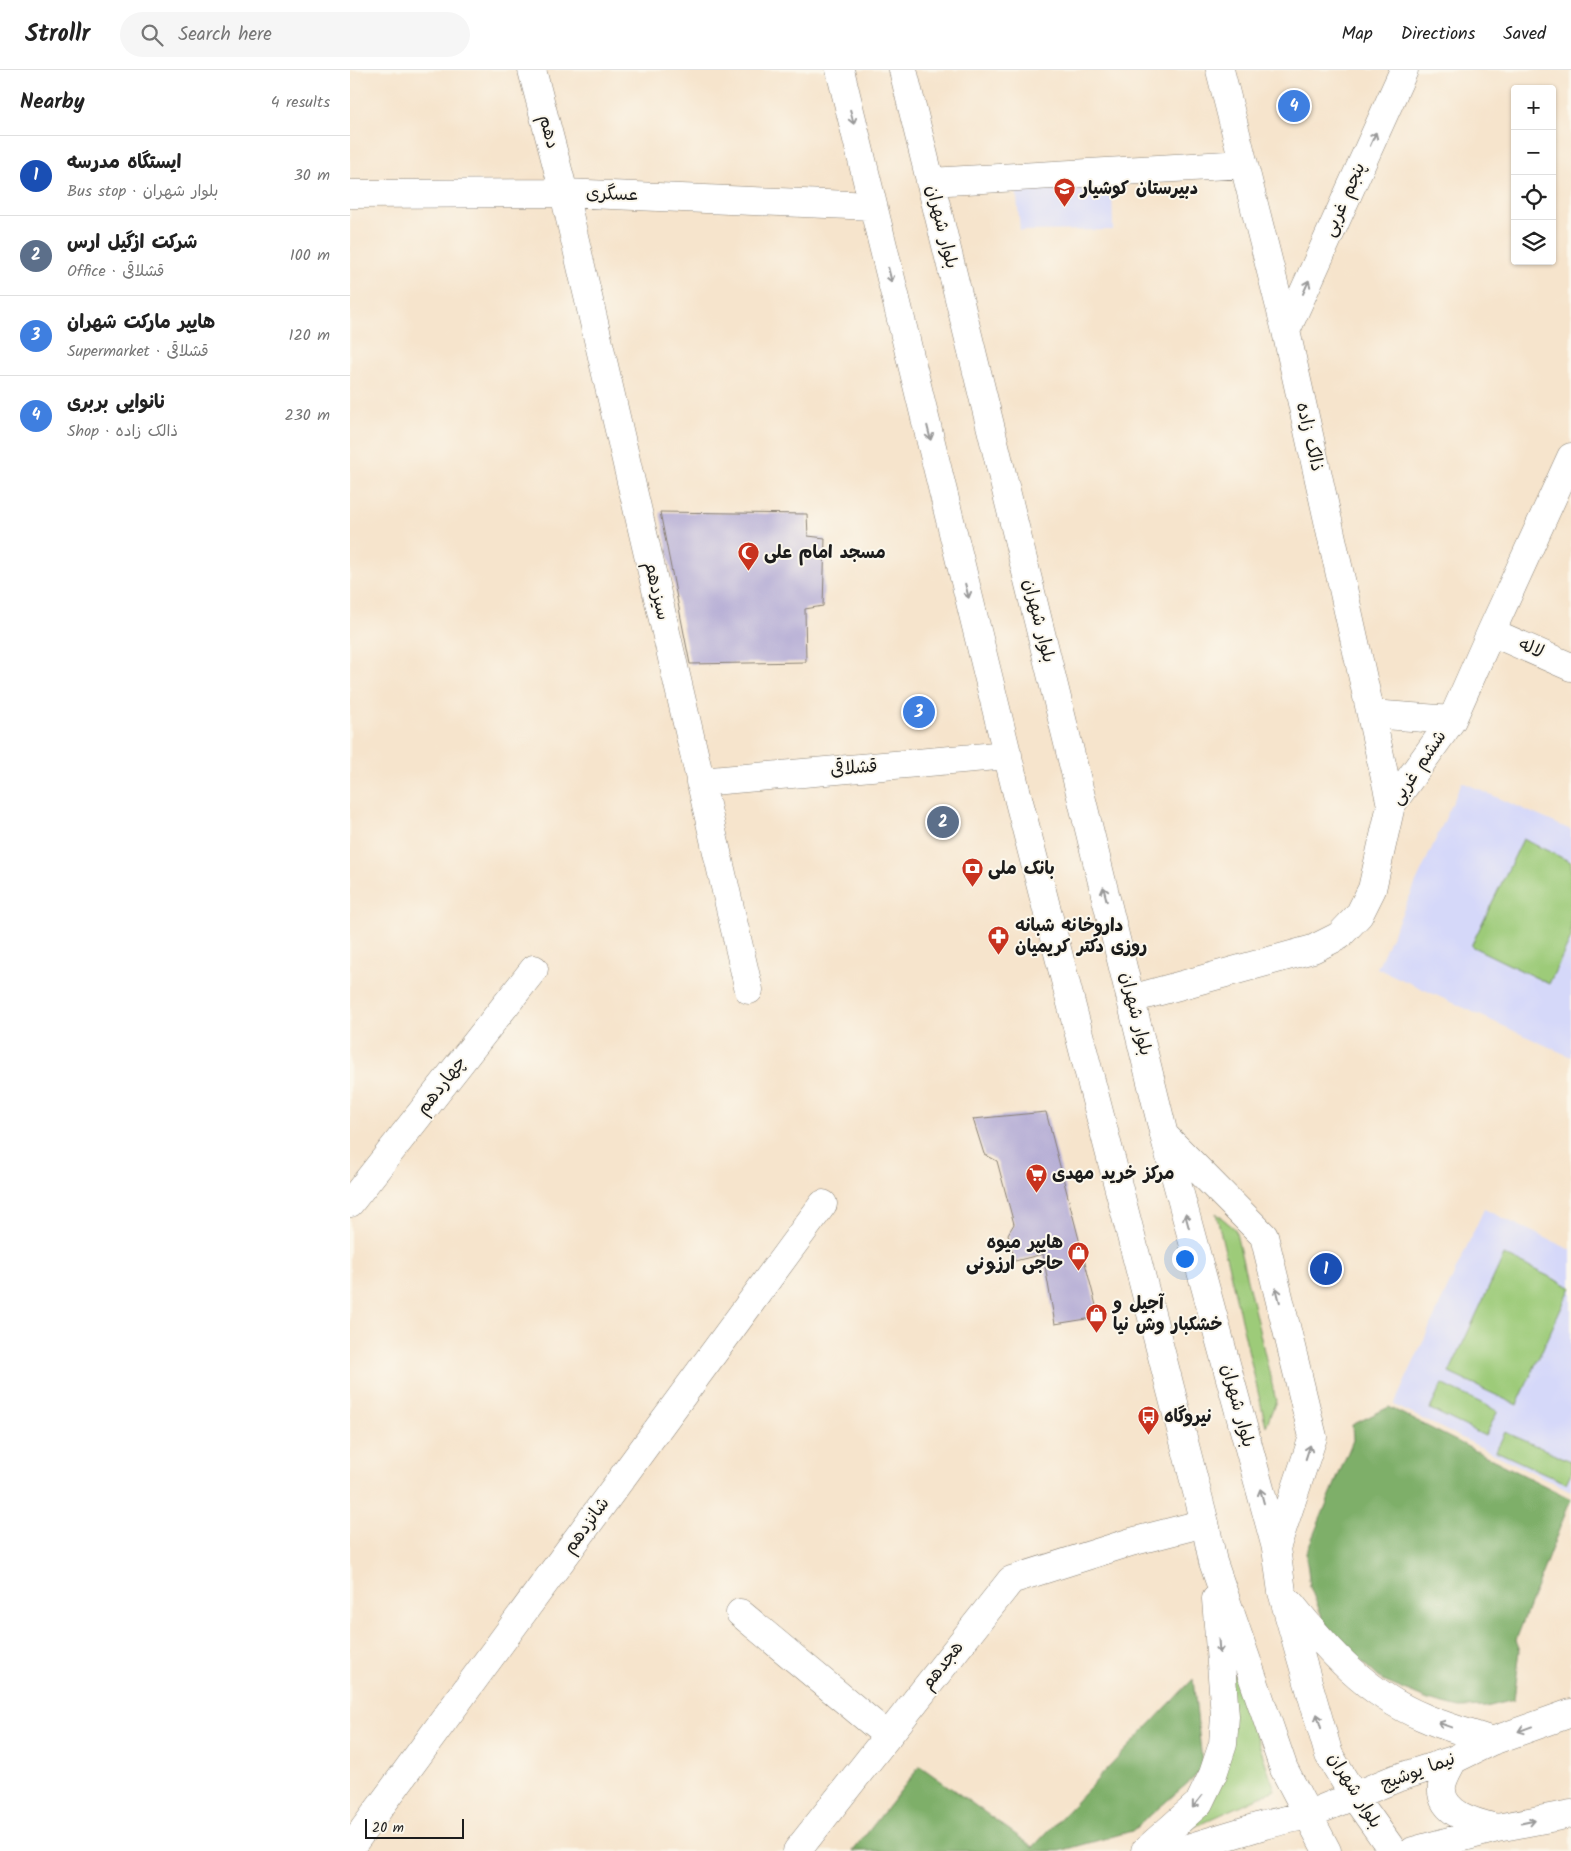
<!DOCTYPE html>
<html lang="en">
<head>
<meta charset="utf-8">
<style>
  :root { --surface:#fff; --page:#f6f6f6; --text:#222; --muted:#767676; --line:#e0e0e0; --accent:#db2777 }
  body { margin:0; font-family:Kalam,"Playpen Sans Arabic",sans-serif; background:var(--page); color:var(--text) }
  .controls { position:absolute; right:15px; top:15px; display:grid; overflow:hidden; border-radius:5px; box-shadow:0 1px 4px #0004 }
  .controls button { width:45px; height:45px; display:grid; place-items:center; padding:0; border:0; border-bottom:1px solid var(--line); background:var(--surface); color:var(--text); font:25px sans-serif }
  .scale { position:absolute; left:15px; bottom:12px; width:99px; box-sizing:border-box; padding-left:5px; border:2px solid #1c1c1c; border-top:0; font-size:14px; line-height:18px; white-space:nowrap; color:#1c1c1c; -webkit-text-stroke:4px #fbf7ec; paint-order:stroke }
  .you { position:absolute; left:834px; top:1188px; width:18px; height:18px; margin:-12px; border:4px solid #fff; border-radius:50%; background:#1a73e8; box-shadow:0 0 0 8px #1a73e833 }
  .badge { display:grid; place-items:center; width:32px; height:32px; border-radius:50%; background:var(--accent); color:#fff; font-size:16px; font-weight:700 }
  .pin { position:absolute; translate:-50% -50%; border:2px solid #fff; box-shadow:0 1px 5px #0006 }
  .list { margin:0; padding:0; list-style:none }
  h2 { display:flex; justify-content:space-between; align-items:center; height:65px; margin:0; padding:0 20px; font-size:21px }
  h2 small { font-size:16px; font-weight:400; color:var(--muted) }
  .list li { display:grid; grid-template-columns:32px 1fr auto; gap:15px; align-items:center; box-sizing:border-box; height:80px; padding:0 20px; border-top:1px solid var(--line) }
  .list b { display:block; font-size:19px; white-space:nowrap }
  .list p { margin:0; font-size:16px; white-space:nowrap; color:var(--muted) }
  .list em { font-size:16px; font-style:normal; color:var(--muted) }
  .icon { flex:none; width:28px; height:28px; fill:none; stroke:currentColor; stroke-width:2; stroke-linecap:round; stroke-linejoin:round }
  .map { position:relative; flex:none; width:1221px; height:1781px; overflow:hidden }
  header { display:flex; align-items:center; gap:30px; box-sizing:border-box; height:70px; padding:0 25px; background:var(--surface); border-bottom:1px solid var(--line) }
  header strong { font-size:24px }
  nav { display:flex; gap:28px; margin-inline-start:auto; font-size:18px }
  .search { width:350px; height:45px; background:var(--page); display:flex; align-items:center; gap:12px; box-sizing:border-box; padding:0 18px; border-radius:28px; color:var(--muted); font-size:19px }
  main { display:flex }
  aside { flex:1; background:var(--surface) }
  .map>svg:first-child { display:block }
  .built { fill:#d5d8f9 }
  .green { fill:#9dcb79; stroke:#5c744a }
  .forest { fill:#7eaf69; stroke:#4d6642 }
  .building { fill:#aea6d3 }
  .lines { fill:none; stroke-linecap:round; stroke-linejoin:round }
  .minor-casing { stroke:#898074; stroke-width:29 }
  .minor { stroke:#fff; stroke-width:28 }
  .oneway { stroke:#999 }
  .labels { text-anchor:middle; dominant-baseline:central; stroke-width:4; stroke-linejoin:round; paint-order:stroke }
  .street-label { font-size:18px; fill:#1c1c1c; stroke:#fbf7ec }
  .poi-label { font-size:18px; font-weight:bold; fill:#1c1c1c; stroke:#fbf7ec; text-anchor:start }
</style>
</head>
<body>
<header>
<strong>Strollr</strong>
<div class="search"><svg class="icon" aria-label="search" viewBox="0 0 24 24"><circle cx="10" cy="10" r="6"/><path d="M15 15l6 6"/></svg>Search here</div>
<nav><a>Map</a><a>Directions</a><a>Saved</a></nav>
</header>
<main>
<aside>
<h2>Nearby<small>4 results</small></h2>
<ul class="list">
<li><span class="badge" style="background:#1a4fb4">1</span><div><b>ایستگاه مدرسه</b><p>Bus stop · بلوار شهران</p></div><em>30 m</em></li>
<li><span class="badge" style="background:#5c6f8a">2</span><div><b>شرکت ازگیل ارس</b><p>Office · قشلاقی</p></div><em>100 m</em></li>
<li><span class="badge" style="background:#3f7fe0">3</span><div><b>هایپر مارکت شهران</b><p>Supermarket · قشلاقی</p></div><em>120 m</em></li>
<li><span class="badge" style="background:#3f7fe0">4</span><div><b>نانوایی بربری</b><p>Shop · ذالک زاده</p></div><em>230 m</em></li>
</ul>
</aside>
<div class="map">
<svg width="1221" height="1781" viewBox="0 0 1221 1781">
  <rect width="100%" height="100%" fill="#fbf7ec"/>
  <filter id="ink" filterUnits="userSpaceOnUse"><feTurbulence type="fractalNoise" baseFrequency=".02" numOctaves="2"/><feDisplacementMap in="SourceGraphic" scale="10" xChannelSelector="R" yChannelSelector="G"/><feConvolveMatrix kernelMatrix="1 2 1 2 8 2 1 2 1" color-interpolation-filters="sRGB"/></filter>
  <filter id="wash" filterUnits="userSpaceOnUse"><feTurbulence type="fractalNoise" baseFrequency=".0096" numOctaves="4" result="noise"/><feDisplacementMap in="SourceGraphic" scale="20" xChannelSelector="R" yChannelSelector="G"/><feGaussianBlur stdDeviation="1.12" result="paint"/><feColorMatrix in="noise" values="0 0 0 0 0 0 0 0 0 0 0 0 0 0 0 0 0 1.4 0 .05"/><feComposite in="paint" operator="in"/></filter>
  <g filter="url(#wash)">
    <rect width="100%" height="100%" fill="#f6e4cc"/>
    <!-- built -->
    <path class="built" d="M762 113 763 160 670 161 666 115Z
      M1112 712 1221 760V987L1027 898Z
      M1134 1139 1221 1180V1421L1044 1335Z"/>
    <!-- green -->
    <path class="green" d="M1173 769 1221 792V868L1199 914 1121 876Z
      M866 1143 885 1159 926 1331 916 1356Z
      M1154 1185 1221 1217 1167 1335 1099 1303Z
      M1092 1314 1148 1341 1135 1366 1080 1339Z
      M1155 1362 1221 1391V1403L1216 1413 1146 1381Z
      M884 1603 925 1720 837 1760Z"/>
    <!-- forest -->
    <path class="forest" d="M1039 1337 1221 1429 1166 1570 1170 1580 1164 1630 1136 1637 1110 1638 1078 1630 1033 1611 982 1565 971 1544 960 1517 956 1483 1003 1370 1002 1355Z
      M843 1609 853 1700 782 1761 710 1781H503L570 1696 683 1777Z"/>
    <g id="blocks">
      <!-- building -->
      <path class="building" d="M310 442 457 444 458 466 475 468 473 536 455 539 456 592 340 594Z
        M696 1042 749 1247 705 1254 693 1184 665 1191 658 1164 664 1154 647 1091 634 1084 623 1049Z"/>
    </g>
  </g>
  <g filter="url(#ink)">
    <use href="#blocks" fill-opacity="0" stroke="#898074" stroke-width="1"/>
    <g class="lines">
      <defs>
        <path id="minor" d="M182 0 214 123 399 920
          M490 0 665 716 855 1453 863 1492 934 1699 977 1781
          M553 0 814 1065 926 1478 932 1522 979 1685 1004 1726 1043 1781
          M870 0 936 261 1041 735
          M580 112 894 94
          M0 124 214 123 523 136
          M936 261 1054 0
          M1141 562 1221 597
          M1021 644 1102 650
          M350 712 658 685
          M781 929 963 879 989 866 1009 845 1022 819 1041 735 1102 650 1141 562 1221 387
          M816 1067 914 1166 963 1367 926 1478
          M0 1133 184 899
          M941 1534C978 1580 1017 1624 1073 1647 1095 1657 1119 1663 1142 1671
          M390 1543 538 1666
          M1103 1690C1100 1697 1093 1707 1092 1716 1089 1744 1126 1753 1147 1758
          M0 1778 473 1134
          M447 1781 661 1510 781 1472 855 1453
          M795 1781 849 1733 863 1704 873 1674 875 1646 866 1529
          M828 1781 914 1755 957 1745 1047 1708 1103 1690 1142 1671 1221 1643
          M1063 1781 1147 1758 1221 1744"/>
      </defs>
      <!-- minor casing -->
      <use href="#minor" class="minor-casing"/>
      <!-- minor -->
      <use href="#minor" class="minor"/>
    </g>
    <!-- one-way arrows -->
    <defs><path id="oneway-shaft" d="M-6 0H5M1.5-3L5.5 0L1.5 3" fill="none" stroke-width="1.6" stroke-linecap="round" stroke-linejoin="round" transform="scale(1.25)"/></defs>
    <g class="oneway">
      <use href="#oneway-shaft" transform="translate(502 47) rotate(76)"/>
      <use href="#oneway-shaft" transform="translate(1023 69) rotate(-66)"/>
      <use href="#oneway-shaft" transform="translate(540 205) rotate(76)"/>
      <use href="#oneway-shaft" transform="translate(956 217) rotate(-66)"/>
      <use href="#oneway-shaft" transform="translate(579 363) rotate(76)"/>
      <use href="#oneway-shaft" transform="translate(617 521) rotate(76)"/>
      <use href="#oneway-shaft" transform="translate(755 824) rotate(-104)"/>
      <use href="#oneway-shaft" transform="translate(837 1151) rotate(-105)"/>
      <use href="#oneway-shaft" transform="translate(928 1225) rotate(-104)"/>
      <use href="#oneway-shaft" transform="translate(958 1382) rotate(-72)"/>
      <use href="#oneway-shaft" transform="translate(912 1426) rotate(-105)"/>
      <use href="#oneway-shaft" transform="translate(869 1576) rotate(86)"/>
      <use href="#oneway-shaft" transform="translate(969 1651) rotate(-106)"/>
      <use href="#oneway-shaft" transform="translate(1095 1655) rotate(-161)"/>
      <use href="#oneway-shaft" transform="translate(1175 1659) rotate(160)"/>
      <use href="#oneway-shaft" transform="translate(847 1732) rotate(128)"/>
      <use href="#oneway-shaft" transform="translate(1178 1752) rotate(-11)"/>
    </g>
  </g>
  <!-- icons -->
  <defs>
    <symbol id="school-pin" viewBox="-11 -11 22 30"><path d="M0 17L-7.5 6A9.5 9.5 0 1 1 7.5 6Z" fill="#c8321e" stroke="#fbf7ec"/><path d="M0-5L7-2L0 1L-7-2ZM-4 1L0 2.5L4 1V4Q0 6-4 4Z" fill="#fff"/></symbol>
    <symbol id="mosque-pin" viewBox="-11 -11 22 30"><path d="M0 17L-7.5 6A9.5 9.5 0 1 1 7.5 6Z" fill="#c8321e" stroke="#fbf7ec"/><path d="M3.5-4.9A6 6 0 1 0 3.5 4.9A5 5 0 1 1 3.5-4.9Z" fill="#fff"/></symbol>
    <symbol id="bank-pin" viewBox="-11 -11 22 30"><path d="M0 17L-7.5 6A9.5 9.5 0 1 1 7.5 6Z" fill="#c8321e" stroke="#fbf7ec"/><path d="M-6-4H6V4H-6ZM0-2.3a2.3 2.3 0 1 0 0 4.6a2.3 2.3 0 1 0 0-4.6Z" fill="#fff"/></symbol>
    <symbol id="pharmacy-pin" viewBox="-11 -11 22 30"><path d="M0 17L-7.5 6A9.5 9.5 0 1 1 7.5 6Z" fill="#c8321e" stroke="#fbf7ec"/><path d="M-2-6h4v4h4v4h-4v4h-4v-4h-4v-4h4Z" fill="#fff"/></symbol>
    <symbol id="supermarket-pin" viewBox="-11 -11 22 30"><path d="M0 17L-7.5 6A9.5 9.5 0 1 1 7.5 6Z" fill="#c8321e" stroke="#fbf7ec"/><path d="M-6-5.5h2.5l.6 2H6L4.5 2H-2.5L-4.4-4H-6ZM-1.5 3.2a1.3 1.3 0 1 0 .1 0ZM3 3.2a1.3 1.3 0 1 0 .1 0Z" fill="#fff"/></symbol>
    <symbol id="shop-pin" viewBox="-11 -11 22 30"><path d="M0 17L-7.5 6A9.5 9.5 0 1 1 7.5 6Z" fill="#c8321e" stroke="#fbf7ec"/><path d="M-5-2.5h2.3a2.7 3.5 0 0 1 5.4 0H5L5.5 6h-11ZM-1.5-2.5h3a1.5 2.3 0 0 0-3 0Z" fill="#fff"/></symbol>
    <symbol id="bus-pin" viewBox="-11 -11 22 30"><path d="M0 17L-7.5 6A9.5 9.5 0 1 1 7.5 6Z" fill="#c8321e" stroke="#fbf7ec"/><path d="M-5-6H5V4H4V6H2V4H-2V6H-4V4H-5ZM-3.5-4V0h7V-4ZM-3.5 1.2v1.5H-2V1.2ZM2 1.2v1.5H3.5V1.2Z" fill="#fff"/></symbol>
  </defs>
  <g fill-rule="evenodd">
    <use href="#school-pin" x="702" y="106" width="25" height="34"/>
    <use href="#mosque-pin" x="386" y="470" width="25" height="34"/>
    <use href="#bank-pin" x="610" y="786" width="25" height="34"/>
    <use href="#pharmacy-pin" x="636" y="854" width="25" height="34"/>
    <use href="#supermarket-pin" x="674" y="1092" width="25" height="34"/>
    <use href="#shop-pin" x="716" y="1170" width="25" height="34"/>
    <use href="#shop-pin" x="734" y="1232" width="25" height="34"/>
    <use href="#bus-pin" x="786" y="1334" width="25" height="34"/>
  </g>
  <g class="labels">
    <!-- street labels -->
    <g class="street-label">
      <text transform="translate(198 62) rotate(75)">دهم</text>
      <text transform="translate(262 125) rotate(2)">عسگری</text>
      <text transform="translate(995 130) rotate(-66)">پنجم غربی</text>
      <text transform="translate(591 157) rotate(76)">بلوار شهران</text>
      <text transform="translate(959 367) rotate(77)">ذالک زاده</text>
      <text transform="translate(306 521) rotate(77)">سیزدهم</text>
      <text transform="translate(688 551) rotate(76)">بلوار شهران</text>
      <text transform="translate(1181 579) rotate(24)">لاله</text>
      <text transform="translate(1069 698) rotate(-56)">ششم غربی</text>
      <text transform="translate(504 699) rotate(-5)">قشلاقی</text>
      <text transform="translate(785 944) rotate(76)">بلوار شهران</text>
      <text transform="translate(92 1016) rotate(-52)">چهاردهم</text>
      <text transform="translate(887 1336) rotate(75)">بلوار شهران</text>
      <text transform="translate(237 1456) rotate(-54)">شانزدهم</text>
      <text transform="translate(593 1596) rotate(-52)">هجدهم</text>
      <text transform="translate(1068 1702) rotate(-20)">نیما یوشیج</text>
      <text transform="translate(1004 1721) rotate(58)">بلوار شهران</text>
    </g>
    <!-- poi labels -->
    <g class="poi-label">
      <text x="731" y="119">دبیرستان کوشیار</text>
      <text x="414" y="483">مسجد امام علی</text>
      <text x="638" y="799">بانک ملی</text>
      <text x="665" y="856">داروخانه شبانه<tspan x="665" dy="21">روزی دکتر کریمیان</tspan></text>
      <text x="702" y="1104">مرکز خرید مهدی</text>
      <text x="713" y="1173" text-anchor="end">هایپر میوه<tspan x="713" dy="21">حاجی ارزونی</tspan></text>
      <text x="763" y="1234">آجیل و<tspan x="763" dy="21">خشکبار وش نیا</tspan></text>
      <text x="814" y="1347">نیروگاه</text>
    </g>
  </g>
</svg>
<div class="controls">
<button>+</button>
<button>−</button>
<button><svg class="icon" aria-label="locate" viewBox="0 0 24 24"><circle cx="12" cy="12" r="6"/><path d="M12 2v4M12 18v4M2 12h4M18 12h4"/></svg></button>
<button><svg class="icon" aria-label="layers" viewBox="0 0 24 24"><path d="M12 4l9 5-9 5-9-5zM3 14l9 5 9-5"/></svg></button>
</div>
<div class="scale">20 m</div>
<div class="you"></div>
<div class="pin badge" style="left:976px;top:1199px;background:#1a4fb4">1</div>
<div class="pin badge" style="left:593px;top:752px;background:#5c6f8a">2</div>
<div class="pin badge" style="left:569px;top:642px;background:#3f7fe0">3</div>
<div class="pin badge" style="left:944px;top:36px;background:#3f7fe0">4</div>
</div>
</main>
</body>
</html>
